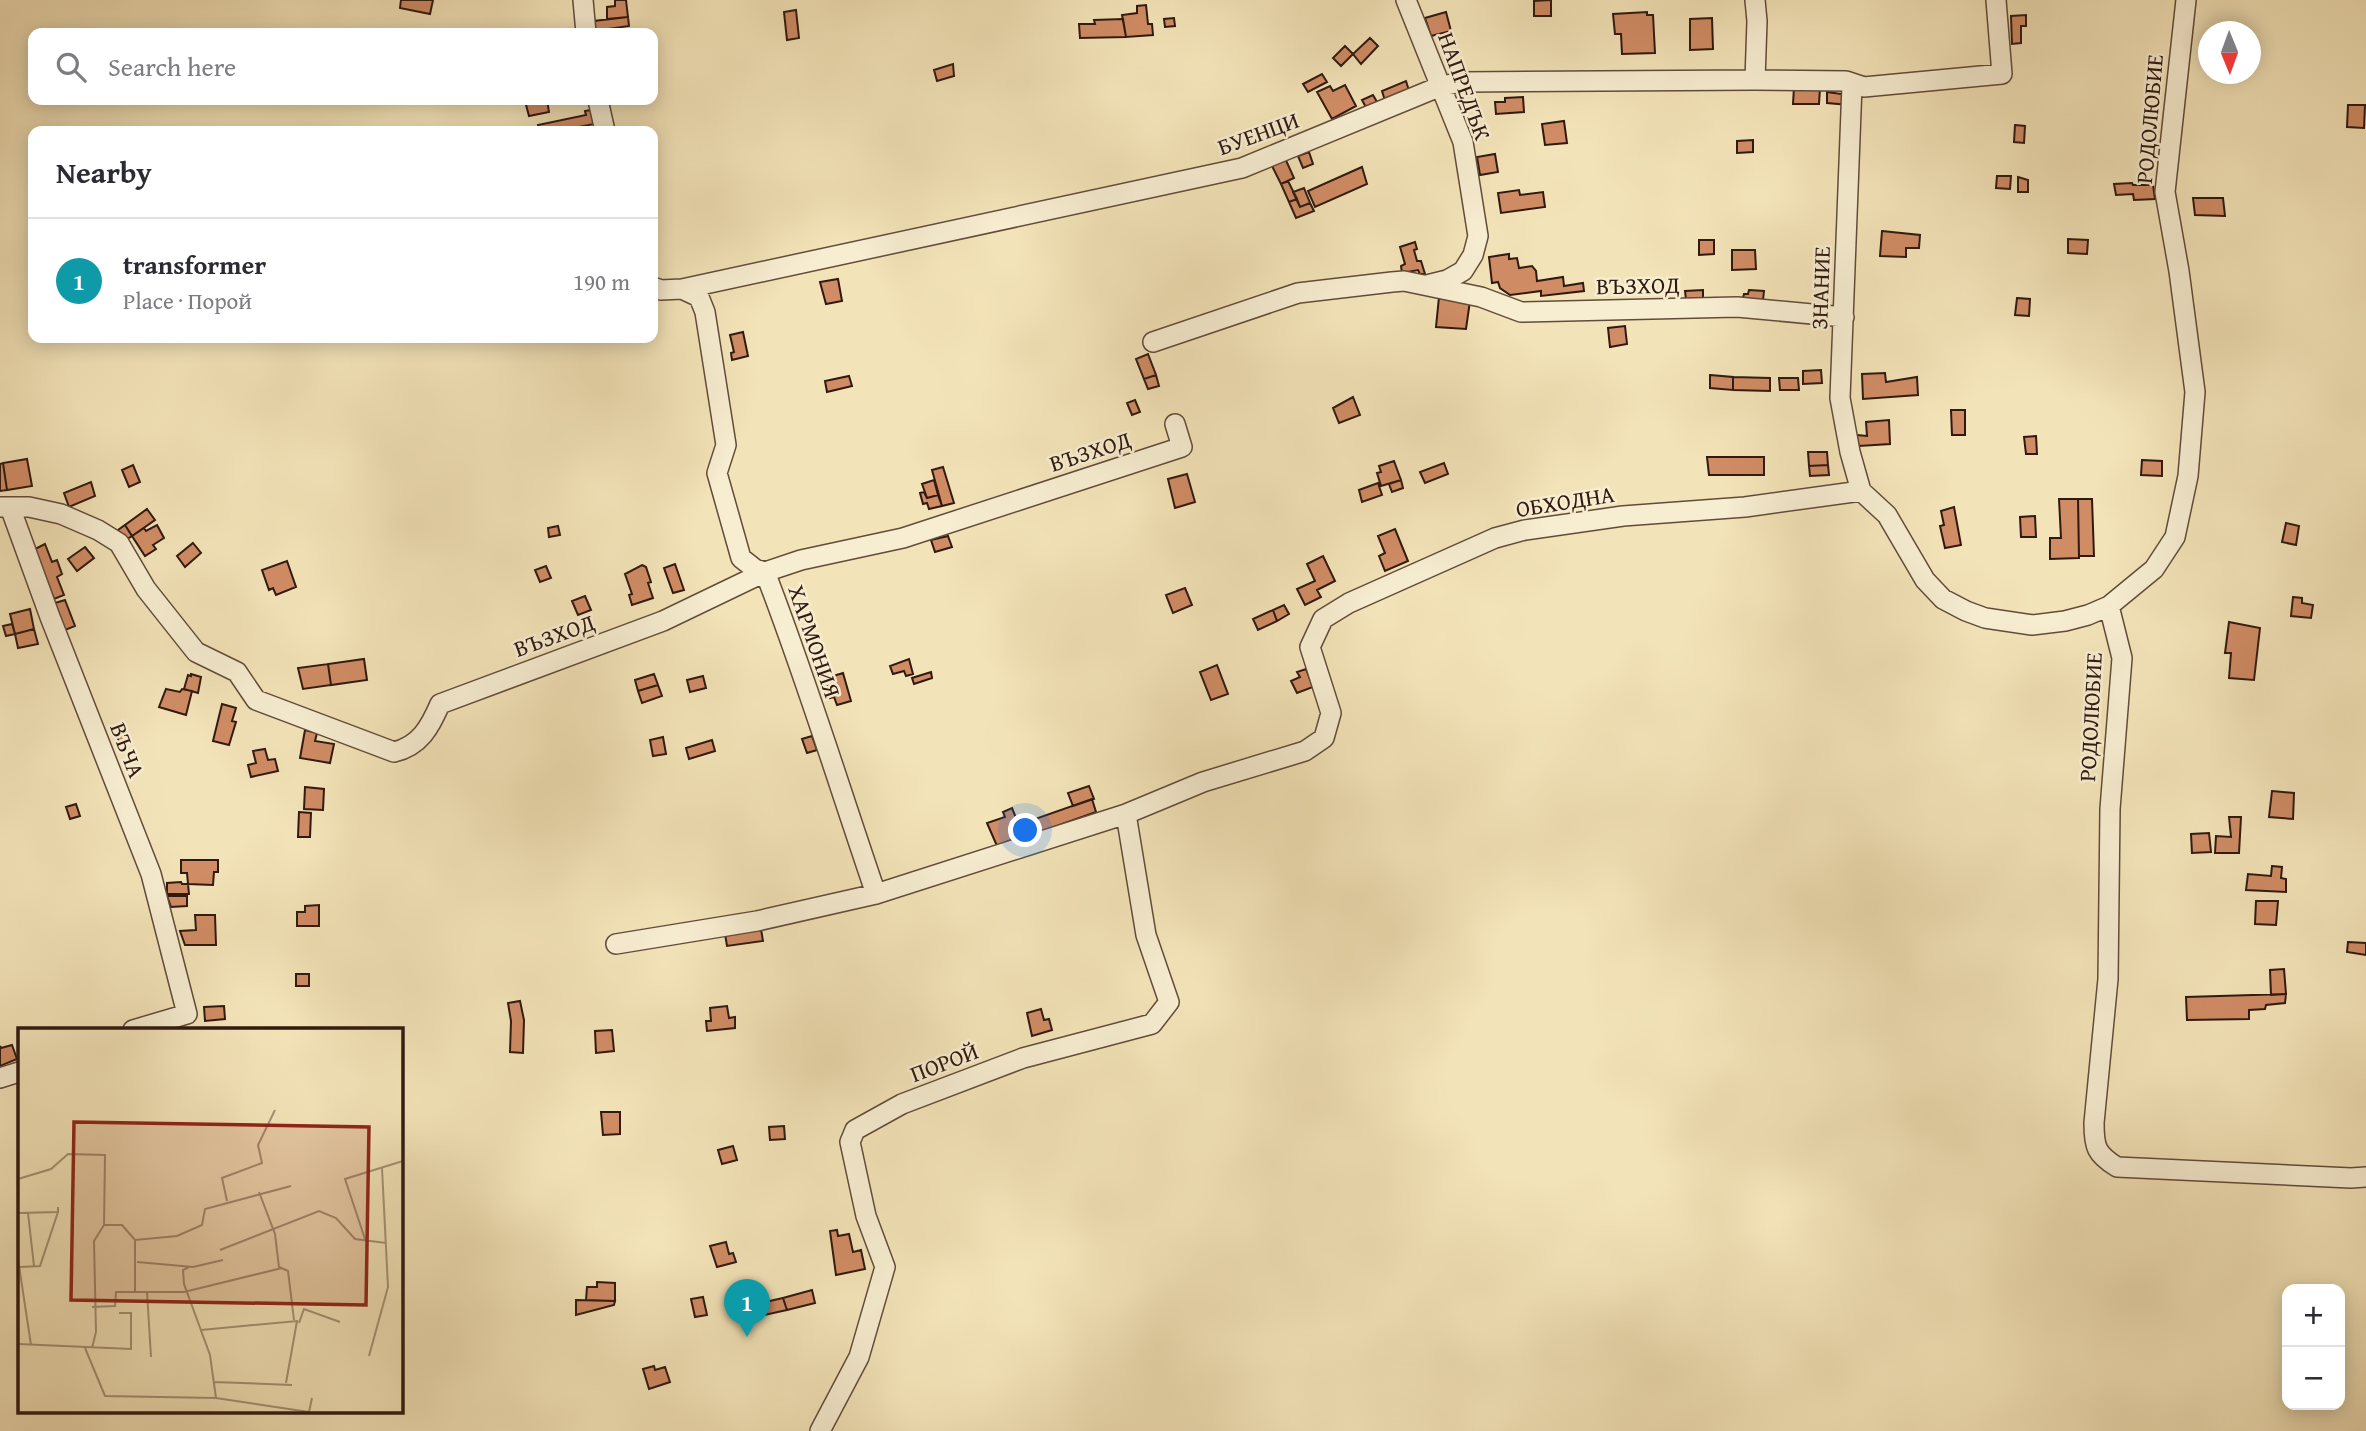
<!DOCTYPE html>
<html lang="en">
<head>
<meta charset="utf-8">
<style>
  :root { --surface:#fff; --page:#f7f7f7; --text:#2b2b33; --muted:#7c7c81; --line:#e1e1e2; --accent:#0b8043 }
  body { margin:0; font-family:"Gentium Book Plus",serif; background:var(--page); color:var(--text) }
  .controls { position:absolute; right:21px; bottom:21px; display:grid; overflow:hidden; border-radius:14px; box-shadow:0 4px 18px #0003 }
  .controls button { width:63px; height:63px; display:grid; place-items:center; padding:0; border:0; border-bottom:2px solid var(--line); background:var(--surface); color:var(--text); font:35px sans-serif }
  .compass { position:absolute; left:2198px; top:21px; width:63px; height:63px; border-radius:50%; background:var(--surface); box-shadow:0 4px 18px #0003; rotate:179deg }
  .you { position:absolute; left:1026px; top:831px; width:24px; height:24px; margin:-18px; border:5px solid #fff; border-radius:50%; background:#1a73e8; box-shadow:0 0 0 10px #1a73e833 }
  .badge { display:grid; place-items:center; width:46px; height:46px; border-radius:50%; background:var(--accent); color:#fff; font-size:23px; font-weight:700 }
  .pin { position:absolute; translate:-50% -58px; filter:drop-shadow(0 2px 4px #0008) }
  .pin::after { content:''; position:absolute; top:37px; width:24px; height:21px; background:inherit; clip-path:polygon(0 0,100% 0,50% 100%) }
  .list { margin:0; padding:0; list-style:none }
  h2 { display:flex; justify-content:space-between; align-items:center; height:91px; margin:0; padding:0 28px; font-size:30px }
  h2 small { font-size:23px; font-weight:400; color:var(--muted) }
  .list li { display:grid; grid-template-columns:46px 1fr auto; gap:21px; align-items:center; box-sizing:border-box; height:126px; padding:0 28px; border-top:2px solid var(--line) }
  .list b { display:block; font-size:26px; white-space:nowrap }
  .list p { margin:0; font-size:23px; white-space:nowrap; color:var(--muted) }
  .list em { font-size:23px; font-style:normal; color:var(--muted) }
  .icon { flex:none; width:38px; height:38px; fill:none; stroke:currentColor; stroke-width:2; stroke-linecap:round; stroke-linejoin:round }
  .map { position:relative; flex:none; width:2366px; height:1431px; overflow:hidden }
  .search { position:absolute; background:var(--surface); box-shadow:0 4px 18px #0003; left:28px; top:28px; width:630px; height:77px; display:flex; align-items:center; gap:18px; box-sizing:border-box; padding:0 24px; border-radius:14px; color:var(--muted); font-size:26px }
  .panel { position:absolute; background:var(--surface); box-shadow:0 4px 18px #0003; left:28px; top:126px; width:630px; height:217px; border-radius:14px }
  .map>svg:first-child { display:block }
  .building { fill:#d08c65; stroke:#301910; stroke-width:2 }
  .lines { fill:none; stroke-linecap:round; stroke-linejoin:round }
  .minor-casing { stroke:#614c3a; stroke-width:22 }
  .minor { stroke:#f7edd1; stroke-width:19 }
  .labels { text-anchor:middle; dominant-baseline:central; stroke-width:5; stroke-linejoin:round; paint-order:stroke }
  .street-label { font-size:23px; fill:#301910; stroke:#f7edd1 }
  .inset-road { fill:none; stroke:#a59275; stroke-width:2 }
  .view { fill:#8f2418; fill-opacity:0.15; stroke:#8f2418; stroke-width:3.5 }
  .inset-edge { fill:none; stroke:#301910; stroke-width:3.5 }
</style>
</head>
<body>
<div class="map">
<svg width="2366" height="1431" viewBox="0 0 2366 1431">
  <rect width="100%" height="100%" fill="#f3e3b8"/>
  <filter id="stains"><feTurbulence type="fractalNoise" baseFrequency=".00286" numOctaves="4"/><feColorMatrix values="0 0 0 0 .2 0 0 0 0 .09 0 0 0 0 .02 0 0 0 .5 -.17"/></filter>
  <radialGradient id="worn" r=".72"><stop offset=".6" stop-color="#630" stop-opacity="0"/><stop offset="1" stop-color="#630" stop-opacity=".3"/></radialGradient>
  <!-- building -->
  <path class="building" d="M401 0H433L430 14 400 8Z
    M615 0H626L628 17 607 19V7L615 6Z
    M1551 0V16H1534V1Z
    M1146 5 1148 24H1152L1153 35 1126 37 1122 15 1137 13V6Z
    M796 10 799 38 787 40 784 12Z
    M1446 12 1451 31 1431 36 1425 18Z
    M1647 12V15H1653L1655 53 1622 54 1621 34H1615L1613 14Z
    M2026 15V26H2021V43L2012 44 2011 16Z
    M628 17 629 26 595 31 594 21Z
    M1174 18 1175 26 1165 27 1164 19Z
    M1712 18 1713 49 1690 50V19Z
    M1123 19 1126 37 1080 38 1079 24H1095L1094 20Z
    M1370 38 1378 46 1361 64 1353 54Z
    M1345 46 1353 54 1341 66 1333 58Z
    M953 64 954 76 937 81 934 70Z
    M1322 74 1327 82 1308 92 1303 84Z
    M1406 81 1411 97 1387 107 1382 91Z
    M1345 85 1356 106 1332 119 1317 92 1330 86 1333 91Z
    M1794 87 1820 88 1819 104H1793Z
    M1827 92 1849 95V105L1827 103Z
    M1373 95 1380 107 1369 113 1362 100Z
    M1523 97 1524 112 1496 114 1495 102H1505V98Z
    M533 100H547L549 112 529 116 525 101Z
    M2348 105H2365L2364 128 2347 127Z
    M591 110 594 124 559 131H539L538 125 586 115 585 111Z
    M1564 121 1567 143 1545 145 1542 124Z
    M2015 125 2025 126 2024 143 2014 142Z
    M1753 140V152L1737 153V141Z
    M1309 152 1313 164 1303 168 1298 156Z
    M1495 154 1498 172 1480 175 1477 157Z
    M1284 156 1294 178 1281 184 1270 162Z
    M1362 167 1367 184 1315 207 1308 191Z
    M1997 176H2011L2010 189 1996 188Z
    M2018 177 2028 180V192H2018Z
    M1288 181 1297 199 1289 202 1281 184Z
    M2132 183 2133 185H2153L2155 199 2134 200 2133 194 2116 195 2114 184Z
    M1304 188 1310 203 1300 207 1293 192Z
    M1519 190 1520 195 1543 192 1545 207 1501 213 1498 193Z
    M2193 198H2223L2225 216 2195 215Z
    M1297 199 1300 207 1310 203 1314 211 1296 218 1289 202Z
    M1882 231 1920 235 1919 248H1906V257L1880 256Z
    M2068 239 2088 240 2087 254 2068 253Z
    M1699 240H1714V254L1699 255Z
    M1415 242 1417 249 1414 250 1417 261H1421L1425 274H1420L1418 270 1402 273 1401 266 1405 264 1400 247Z
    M1732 250H1755L1756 269 1732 270Z
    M1509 254V259L1517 258 1519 268 1532 266 1536 271 1537 281 1563 277 1564 286 1583 283 1584 291 1541 296V291L1510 295 1500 288 1498 282 1492 283 1489 257Z
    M838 279 842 301 826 304 820 282Z
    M1703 290V299H1686L1685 291Z
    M1749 290 1764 291 1763 300 1743 298 1744 294H1748Z
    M1439 297 1470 301 1466 329 1436 327Z
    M2017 298 2030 299 2029 316 2015 315Z
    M1625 326 1627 344 1610 347 1608 328Z
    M743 332 748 356 732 360 731 353 734 352 730 335Z
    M1148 354 1156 375 1144 379 1136 359Z
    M1821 370 1822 383 1803 384V371Z
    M1885 373 1886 382 1917 377 1918 395 1863 399 1862 374Z
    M1156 375 1159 386 1148 389 1144 379Z
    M1710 375 1733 377V390L1710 388Z
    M849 376 852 386 827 392 825 381Z
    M1733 377 1770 378V391L1733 390Z
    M1779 378H1798L1799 390H1780Z
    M1353 397 1360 415 1339 423 1333 408Z
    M1135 400 1140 412 1132 415 1127 403Z
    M1951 410H1965V435H1952Z
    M1889 420 1890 444 1859 446 1856 435 1867 436 1866 422Z
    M2036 436 2037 454H2026L2024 437Z
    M1808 452H1827L1828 465 1809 466Z
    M1707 457H1764V475H1709Z
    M27 459 32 486 7 490 3 463Z
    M2142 460 2162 461V476L2141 475Z
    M1394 461 1401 480 1381 486 1377 473 1381 472 1379 466Z
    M3 463 7 490 0 491V464Z
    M1444 463 1448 474 1425 483 1420 472Z
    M133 465 140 482 129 487 122 470Z
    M1828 465 1829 475 1810 476 1809 466Z
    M943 467 954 503 942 506 932 470Z
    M1187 474 1195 502 1175 508 1168 479Z
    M934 480 938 495 927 498 922 484Z
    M1401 480 1403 488 1392 492 1389 484Z
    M91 482 95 496 69 507 64 493Z
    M1378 483 1382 495 1362 502 1359 490Z
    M924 492 927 498 938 495 942 506 929 509 927 503 923 504 920 493Z
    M2059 499H2078L2079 558 2050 559V538H2061Z
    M2078 499H2092L2094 556H2079Z
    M1954 507 1961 545 1945 548 1940 526 1944 525 1941 511Z
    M147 509 155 520 132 536 125 525Z
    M2035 516 2036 537H2021L2020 517Z
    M2286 523 2299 526 2296 545 2282 542Z
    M125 525 132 536 124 541 118 530Z
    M157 525 164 538 153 545 156 549 145 556 132 536 144 528 146 531Z
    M558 526 560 535 549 537 548 528Z
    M1395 529 1408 561 1385 571 1379 556 1385 553 1378 536Z
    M948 536 952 547 935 552 931 540Z
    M193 543 201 553 185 567 177 556Z
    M45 544 52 562 57 560 62 574 57 577 64 595 54 599 35 549Z
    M85 547 94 558 77 571 68 559Z
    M1323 556 1335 581 1317 590 1321 597 1305 605 1297 589 1315 581 1307 564Z
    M287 561 296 587 276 595 273 588 269 590 262 570Z
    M675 564 684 590 673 593 664 568Z
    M642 565 646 567 651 582 648 583 653 598 632 605 629 595 632 594 625 574Z
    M546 566 551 578 540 582 535 570Z
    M1185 588 1192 605 1173 613 1166 595Z
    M585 596 591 610 578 615 572 601Z
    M2293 597 2302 598V603L2313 605 2311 618 2291 616Z
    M65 600 75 626 65 630 55 603Z
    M1284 605 1289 614 1277 621 1273 610Z
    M30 609 34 629 15 634 10 614Z
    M1273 610 1277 621 1258 630 1253 619Z
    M2229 622 2260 628 2254 680 2229 678 2231 653H2225Z
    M12 624 15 634 6 636 3 626Z
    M34 629 38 644 18 648 15 634Z
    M364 659 367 680 331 685 328 664Z
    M909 659 913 674 906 676 904 671 893 674 890 666Z
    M328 664 331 685 303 689 298 668Z
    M1217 665 1228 694 1211 700 1200 672Z
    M1306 669 1313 687 1297 693 1291 681 1300 677 1297 672Z
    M931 672 932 678 914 684 912 678Z
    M843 673 851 701 837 705 834 697 830 698 826 687 833 684 830 677Z
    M191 674 201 677 198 693 184 689 188 675 191 676Z
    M654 674 658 685 638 691 635 680Z
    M703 676 706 688 690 692 687 680Z
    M658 685 662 696 642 703 638 691Z
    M166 689 180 692 182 689 192 691 186 715 159 707Z
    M222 704 236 708 232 721 236 722 229 745 213 741Z
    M305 730 317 733 315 741 334 744 330 763 300 758Z
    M118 731H127V743H118Z
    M812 736 817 750 807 753 802 739Z
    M663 737 666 754 653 756 650 740Z
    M712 740 715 751 689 759 686 748Z
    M265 749 268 760 275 759 278 771 251 777 248 765 256 763 253 751Z
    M1089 786 1094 799 1073 806 1068 793Z
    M305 787 324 789 323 810 304 809Z
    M2272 791 2294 793 2293 819 2269 817Z
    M1092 799 1096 812 1040 832 1035 819Z
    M76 804 80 816 70 819 66 807Z
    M1012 808 1023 835 997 846 987 823 1005 817 1003 812Z
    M299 812 311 813 310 837H298Z
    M2229 817H2241L2239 853H2215L2216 836 2231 837Z
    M2209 833 2211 852 2192 853 2191 834Z
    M181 860H218V872H214L213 885 188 884 187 873H181Z
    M2272 866 2282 867 2281 878 2286 879V892L2246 890 2248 874 2271 876Z
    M181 882 182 884H188L189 894H167V883Z
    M167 896H187V906L171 907Z
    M2256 901H2278L2276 925 2255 924Z
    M319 905V926H297V912H305V906Z
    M195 915H215L216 945H185L180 931 196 930Z
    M761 929 763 941 727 946 725 934Z
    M2348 942 2366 943V955L2347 952Z
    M2284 969 2286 994 2271 995 2270 970Z
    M296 974H309V986H296Z
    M2286 994 2285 1003 2266 1005 2265 1009 2249 1010V1019L2187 1020 2186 997Z
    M520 1001 524 1020 523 1053 510 1052 511 1021 508 1003Z
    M224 1006 225 1019 205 1021 204 1007Z
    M727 1006 729 1018 735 1017V1028L707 1031 706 1021H711L710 1008Z
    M1041 1009 1044 1020 1049 1019 1052 1030 1032 1036 1027 1013Z
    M612 1030 614 1051 596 1053 595 1031Z
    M12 1045 17 1059 0 1066V1046L1 1048Z
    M601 1112H620V1134L603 1135Z
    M784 1126 785 1139 770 1140 769 1127Z
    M733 1146 737 1160 722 1164 718 1150Z
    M837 1230 838 1236 849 1234 853 1252 861 1250 865 1269 836 1275 830 1231Z
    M726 1242 729 1254 733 1253 736 1262 717 1267 710 1246Z
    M597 1282 615 1283V1301L586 1300 587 1287H597Z
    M812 1290 815 1303 787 1310 783 1298Z
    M703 1297 707 1315 695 1317 691 1299Z
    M783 1298 787 1310 750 1318 747 1306Z
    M576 1300 615 1301 614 1305 576 1315Z
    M654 1366 655 1370 665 1367 670 1382 649 1389 643 1369Z"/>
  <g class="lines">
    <defs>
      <path id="minor" d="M583 0 586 33
        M1406 0 1463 142 1478 236 1473 255 1463 271 1447 280 1427 285
        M1755 80 1757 21 1755 0
        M1852 85 1840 398 1850 452 1861 491
        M598 100 605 131
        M653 287 661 290 682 289 699 297 705 312 726 445 717 473 741 558 755 569 765 572C806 678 839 786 876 894
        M682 289 1242 168 1441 86 1463 82 1755 80 1846 81 1864 87 2002 74 1996 0
        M1153 342 1298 293 1392 282 1404 281 1481 297 1521 312 1737 307 1844 317
        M0 507H29L61 514 98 530 119 543 146 589 196 652 237 672 256 700 394 752C420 746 430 727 440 704L663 621 765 572 801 560 903 538 1182 447 1175 424
        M10 507 50 617 151 874 187 1014 133 1030
        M2109 606 2122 658 2110 809 2108 979 2094 1123C2094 1147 2096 1154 2117 1167L2351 1178 2366 1177
        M616 944 757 921 876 894 1126 814 1203 782 1305 751 1324 738 1331 713 1310 647 1323 619 1349 603 1495 538 1525 530 1623 516 1745 507 1861 491 1887 515 1925 580 1943 599 1966 611 1985 618 2032 625 2065 621 2088 615 2109 606 2154 569 2175 537 2188 476 2195 392 2179 271 2165 192 2186 0
        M0 1078 19 1072
        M820 1431 859 1357 885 1267 866 1216 850 1142 855 1130 902 1104 1023 1058 1152 1024 1169 1002 1146 935 1126 814"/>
    </defs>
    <!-- minor casing -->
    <use href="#minor" class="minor-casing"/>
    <!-- minor -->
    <use href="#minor" class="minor"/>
  </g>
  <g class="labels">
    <!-- street labels -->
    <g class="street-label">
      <text transform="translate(1465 86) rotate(70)">НАПРЕДЪК</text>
      <text transform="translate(2149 119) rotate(-85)">РОДОЛЮБИЕ</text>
      <text transform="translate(1258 133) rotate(-20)">БУЕНЦИ</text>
      <text transform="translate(1638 285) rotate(-1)">ВЪЗХОД</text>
      <text transform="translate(1820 288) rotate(-88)">ЗНАНИЕ</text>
      <text transform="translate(1090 451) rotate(-18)">ВЪЗХОД</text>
      <text transform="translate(1565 501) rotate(-9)">ОБХОДНА</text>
      <text transform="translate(554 635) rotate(-20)">ВЪЗХОД</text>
      <text transform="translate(815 641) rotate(71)">ХАРМОНИЯ</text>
      <text transform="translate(2090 717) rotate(-87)">РОДОЛЮБИЕ</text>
      <text transform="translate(128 750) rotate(69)">ВЪЧА</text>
      <text transform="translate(944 1062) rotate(-21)">ПОРОЙ</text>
    </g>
  </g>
  <!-- overview -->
  <g transform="translate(18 1028)">
    <rect width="385" height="385" fill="#f3e3b8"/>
    <path class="inset-road" d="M0 151 33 141 50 126 87 127 86 197M241 164 257 206 261 239 270 243 276 292M209 173 204 150 244 135 240 117 257 82M0 185 40 184V179M10 185 16 238M86 197H104L117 212 159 208 184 197 187 181 273 158M117 212V263M348 214 327 151 385 133M202 222 301 183 318 190 337 211 368 215M0 231 13 317M119 234 175 239 205 232M2 239 22 238 40 184M171 239 165 242 166 256 192 327 198 370M129 264 133 329M74 279 97 278 98 264H166L264 240M281 295 286 281 322 294M183 302 279 293 268 355M0 316 113 321V285H101M67 320 87 368 198 370 291 384 294 370M74 320 78 304 76 213 86 197M351 328 370 259 364 140M196 354 274 357"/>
    <path class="view" d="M56 94 351 99 348 277 53 272Z"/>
    <rect width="385" height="385" class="inset-edge"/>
  </g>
  <rect width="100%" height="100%" filter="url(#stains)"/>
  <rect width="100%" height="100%" fill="url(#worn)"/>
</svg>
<div class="controls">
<button>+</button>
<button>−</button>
</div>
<svg class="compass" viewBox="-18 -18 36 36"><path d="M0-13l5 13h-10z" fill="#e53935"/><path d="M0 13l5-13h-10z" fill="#7c7c81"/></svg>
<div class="you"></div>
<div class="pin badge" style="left:747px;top:1337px;background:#0f9aa8">1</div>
<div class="search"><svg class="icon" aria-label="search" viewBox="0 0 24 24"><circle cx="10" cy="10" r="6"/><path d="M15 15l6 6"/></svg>Search here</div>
<section class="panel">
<h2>Nearby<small></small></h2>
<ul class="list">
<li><span class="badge" style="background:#0f9aa8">1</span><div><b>transformer</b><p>Place · Порой</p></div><em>190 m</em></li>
</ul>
</section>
</div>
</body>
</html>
